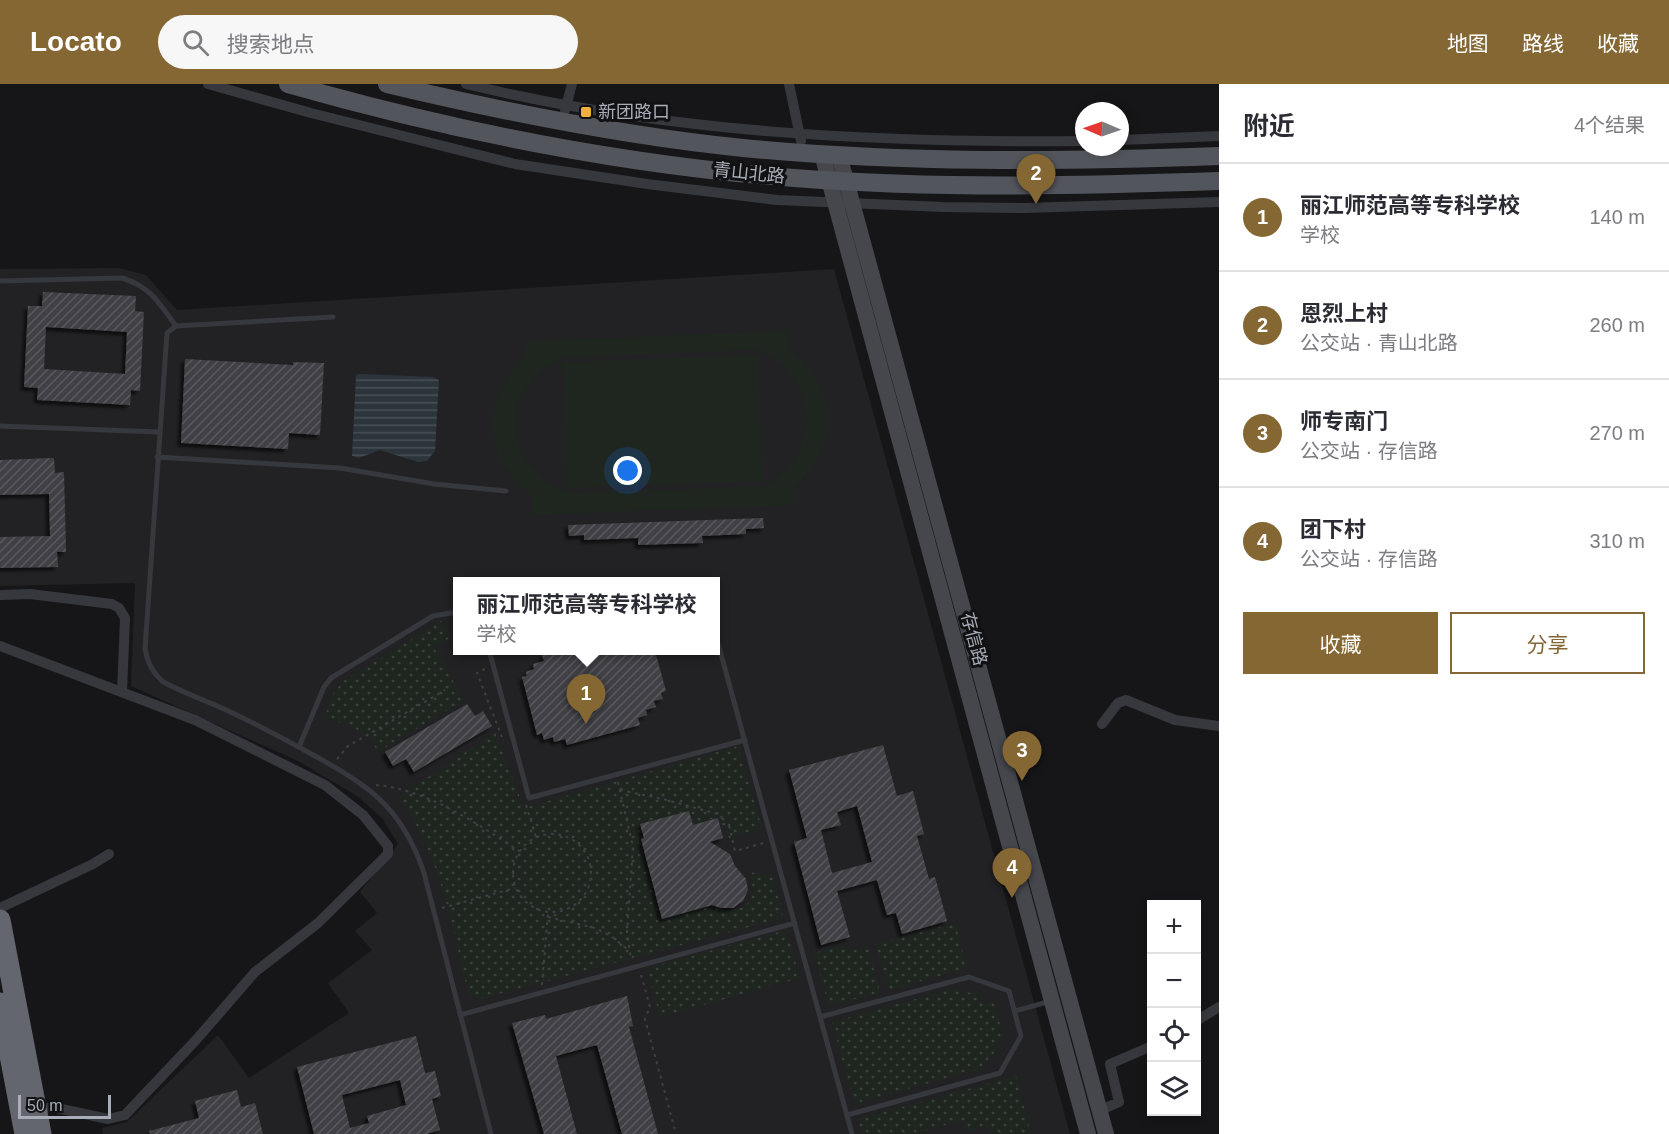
<!DOCTYPE html>
<html lang="zh">
<head>
<meta charset="utf-8">
<style>
  :root { --surface:#fff; --page:#f7f7f7; --text:#2b2b33; --muted:#7c7c81; --line:#e1e1e2; --accent:#856733 }
  body { margin:0; font-family:Helvetica,"Noto Sans SC",sans-serif; background:var(--page); color:var(--text) }
  .controls { position:absolute; right:18px; bottom:18px; display:grid; overflow:hidden; border-radius:0px; box-shadow:0 3px 9px #0003 }
  .controls button { width:54px; height:54px; display:grid; place-items:center; padding:0; border:0; border-bottom:2px solid var(--line); background:var(--surface); color:var(--text); font:30px sans-serif }
  .compass { position:absolute; left:1075px; top:18px; width:54px; height:54px; border-radius:50%; background:var(--surface); box-shadow:0 3px 9px #0003; rotate:272deg }
  .scale { position:absolute; left:18px; bottom:15px; width:93px; box-sizing:border-box; padding-left:6px; border:3px solid #a8adb8; border-top:0; font-size:16px; line-height:21px; white-space:nowrap; color:#a8adb8; -webkit-text-stroke:4px #111113; paint-order:stroke }
  .you { position:absolute; left:628px; top:387px; width:21px; height:21px; margin:-15px; border:4px solid #fff; border-radius:50%; background:#1a73e8; box-shadow:0 0 0 9px #1a73e833 }
  .badge { display:grid; place-items:center; width:39px; height:39px; border-radius:50%; background:var(--accent); color:#fff; font-size:20px; font-weight:700 }
  .pin { position:absolute; translate:-50% -50px; filter:drop-shadow(0 2px 3px #0008) }
  .pin::after { content:''; position:absolute; top:32px; width:21px; height:18px; background:inherit; clip-path:polygon(0 0,100% 0,50% 100%) }
  .popup { position:absolute; left:453px; top:493px; width:267px; height:78px; box-sizing:border-box; display:grid; place-content:center; border-radius:0px; background:var(--surface); filter:drop-shadow(0 2px 4px #0005); font-size:20px; white-space:nowrap; color:var(--muted) }
  .popup b { font-size:22px; color:var(--text) }
  .popup::after { content:''; position:absolute; left:50%; top:100%; margin-left:-12px; border:12px solid transparent; border-top-color:var(--surface) }
  .list { margin:0; padding:0; list-style:none }
  h2 { display:flex; justify-content:space-between; align-items:center; height:78px; margin:0; padding:0 24px; font-size:26px }
  h2 small { font-size:20px; font-weight:400; color:var(--muted) }
  .list li { display:grid; grid-template-columns:39px 1fr auto; gap:18px; align-items:center; box-sizing:border-box; height:108px; padding:0 24px; border-top:2px solid var(--line) }
  .list b { display:block; font-size:22px; white-space:nowrap }
  .list p { margin:0; font-size:20px; white-space:nowrap; color:var(--muted) }
  .list em { font-size:20px; font-style:normal; color:var(--muted) }
  .actions { display:flex; gap:12px; padding:18px 24px }
  .actions a { flex:1; padding:14px 0; border:2px solid var(--accent); border-radius:0px; text-align:center; font-size:21px; color:var(--accent) }
  .actions .main { background:var(--accent); color:#fff }
  .icon { flex:none; width:33px; height:33px; fill:none; stroke:currentColor; stroke-width:2; stroke-linecap:round; stroke-linejoin:round }
  .map { position:relative; flex:none; width:1219px; height:1050px; overflow:hidden }
  header { display:flex; align-items:center; gap:36px; box-sizing:border-box; height:84px; padding:0 30px; background:var(--accent); color:#fff }
  header strong { font-size:28px }
  nav { display:flex; gap:33px; margin-inline-start:auto; font-size:21px }
  .search { width:420px; height:54px; background:var(--page); display:flex; align-items:center; gap:15px; box-sizing:border-box; padding:0 21px; border-radius:33px; color:var(--muted); font-size:22px }
  main { display:flex }
  aside { flex:1; background:var(--surface) }
  .map>svg:first-child { display:block }
  .built { fill:#222225; fill-rule:evenodd }
  .grass { fill:url(#grass-dots) }
  .pitch { fill:#1e261f; fill-rule:evenodd }
  .water { fill:url(#water-rules) }
  .building { fill:url(#building-hatch); fill-rule:evenodd; filter:url(#shadow) }
  .lines { fill:none; stroke-linecap:round; stroke-linejoin:round }
  .path { stroke:#3d3f44; stroke-width:2; stroke-dasharray:3 4.5; stroke-linecap:butt }
  .lane { stroke:#37383d; stroke-width:5 }
  .street { stroke:#37383d; stroke-width:10 }
  .secondary { stroke:#45474d; stroke-width:16 }
  .primary { stroke:#53555c; stroke-width:18 }
  .highway { stroke:#63666e; stroke-width:21 }
  .poi-dot { fill:#f2b134; stroke:#111113; stroke-width:2 }
  .labels { text-anchor:middle; dominant-baseline:central; stroke-width:6; stroke-linejoin:round; paint-order:stroke }
  .poi-label { font-size:18px; fill:#a8adb8; stroke:#111113; text-anchor:start }
  .street-label { font-size:18px; fill:#a8adb8; stroke:#111113 }
</style>
</head>
<body>
<header>
<strong>Locato</strong>
<div class="search"><svg class="icon" aria-label="search" viewBox="0 0 24 24"><circle cx="10" cy="10" r="6"/><path d="M15 15l6 6"/></svg>搜索地点</div>
<nav><a>地图</a><a>路线</a><a>收藏</a></nav>
</header>
<main>
<div class="map">
<svg width="1219" height="1050" viewBox="0 0 1219 1050">
  <defs>
    <pattern id="grass-dots" width="8" height="8" patternUnits="userSpaceOnUse" patternTransform="scale(1.5)"><rect width="8" height="8" fill="#1e261f"/><path d="M2 2h.1M6 6h.1" fill="none" stroke="#3c433d" stroke-width="1.8" stroke-linecap="round"/></pattern>
    <pattern id="water-rules" width="6" height="5" patternUnits="userSpaceOnUse" patternTransform="scale(1.5)"><rect width="6" height="5" fill="#2c353c"/><path d="M0 2.5h6" fill="none" stroke="#485056"/></pattern>
    <pattern id="building-hatch" width="6" height="6" patternUnits="userSpaceOnUse" patternTransform="scale(1.5)"><rect width="6" height="6" fill="#404145"/><path d="M-1 1l2-2M0 6l6-6M5 7l2-2" fill="none" stroke="#595a5e"/></pattern>
    <filter id="shadow"><feDropShadow dx="-3.5" dy="3.5" stdDeviation="1.5" flood-color="#0009"/></filter>
  </defs>
  <rect width="100%" height="100%" fill="#161618"/>
  <!-- built -->
  <path class="built" d="M118 184 146 191 177 226 834 185 1070 1050H103L102 1044 127 1038 218 951 249 994 349 929 328 899 372 866 355 847 377 829 360 808 398 760 382 734 357 712 298 677 131 602 135 499 0 502V185ZM457 498H715V566H457Z"/>
  <!-- grass -->
  <path class="grass" d="M441 537 451 553 434 564 464 616 378 668 366 647 362 650 354 643 325 634 331 613 342 598Z
    M495 648 524 724 738 662 762 744 729 754 726 744 723 745 719 733 638 755 660 837 709 821C724 829 750 830 753 807 753 801 751 794 749 788L772 792 783 830 779 835 480 915 469 912C451 840 442 774 399 713Z
    M955 839 967 884 889 906 876 860Z
    M786 846 800 894 660 933 647 884Z
    M845 861 847 868 868 863 880 908 829 922 814 869Z
    M956 904 981 913 984 920 994 918 1004 955 994 958 996 967 979 985 854 1020 832 938Z
    M1016 992 1031 1050H990L988 1042 967 1048 963 1036 924 1047V1050H862L858 1035Z"/>
  <!-- pitch -->
  <path class="pitch" d="M788 247V265C839 302 841 363 794 403V421L531 431V411C481 374 480 314 525 273V257ZM759 266C820 294 823 370 764 402L573 409C499 390 496 298 568 273Z
    M758 271 763 397 567 404 562 278Z"/>
  <!-- water -->
  <path class="water" d="M358 290 433 293 439 296 435 367 427 377 418 378 380 366 359 374 352 372 356 292Z"/>
  <!-- building -->
  <path class="building" d="M43 208 136 212 135 227 144 228 140 307 131 306 130 321 37 316 38 304 24 303 28 222H42ZM46 243 127 248 125 290 44 285Z
    M185 275 293 281V278L324 279 320 351 289 349 288 365 181 359Z
    M54 374 55 389 64 388 66 468H57L58 483 0 484V453L50 452 49 410 0 411V376Z
    M763 434 764 444 746 445V450L702 452 703 459 638 461V454L584 456V451L569 452 568 441Z
    M557 567H655L666 607 661 609 663 615 654 617 656 623 646 626 647 631 638 634 640 641 567 661 565 655 554 658 553 653 544 656 542 649 537 651 522 593 527 592 526 588 534 585 533 580 544 577 542 571Z
    M467 620 475 632 483 627 492 642 414 688 406 675 393 682 385 668Z
    M883 661 897 712 913 707 924 750 917 752 929 795 935 793 947 837 902 850 896 829 887 831 877 796 837 807 850 853 821 861 794 758 807 754 789 686ZM857 722 872 778 832 789 821 746 841 741 837 728Z
    M689 727 693 741 718 734 723 754 710 758 730 770 735 782 746 795 748 806 743 817 733 824H721L712 821 662 835 641 755 644 754 640 740Z
    M627 912 633 942 629 943 658 1050H622L597 961 556 972 577 1050H544L512 939 545 931 546 935Z
    M416 952 425 989 435 987 441 1012 432 1015 440 1046 427 1050H314L297 983ZM400 996 406 1021 367 1032 369 1039 350 1044 342 1011Z
    M237 1006 241 1023 255 1019 263 1050H150L149 1047 199 1034 195 1017Z"/>
  <g class="lines">
    <!-- path -->
    <path class="path" d="M485 585 477 589 502 653
      M337 675 348 662 445 606
      M618 698 633 763 627 848 631 875
      M376 701C426 705 478 740 519 767
      M620 706 667 716 721 731 723 740 729 741 735 767 764 759
      M526 721 536 753
      M513 789a39 39 0 1 1 78 0a39 39 0 1 1-78 0Z
      M442 824 515 804
      M548 833 595 844 611 852 627 865
      M641 891 650 923 645 935 676 1050
      M542 901 548 829"/>
    <!-- lane -->
    <path class="lane" d="M0 197 122 194C151 203 159 219 176 242
      M333 233 176 242 167 249 145 565C147 578 152 588 162 597 181 608 204 616 224 625 252 638 279 652 306 667 366 700 401 720 424 789L491 1050
      M0 342 159 348
      M157 373 340 384 434 400 506 407
      M715 548 852 1050
      M489 566 529 714 745 656
      M299 663 324 603 331 594 433 532 457 528
      M1015 927 1051 917
      M460 931 795 839
      M820 933 969 893 1009 907 1021 952 1000 989 847 1031"/>
    <!-- street -->
    <path class="street" d="M208 0 311 29 515 80 647 100 777 116 943 123 1024 124 1219 118
      M466 0C668 49 877 59 1084 57
      M789 0 801 57
      M565 26 572 0
      M1120 56 1219 52
      M0 511 30 510 112 520 119 524 125 534 122 608
      M0 562 195 636 325 701 363 731 388 762V770L318 839 255 888 196 956 125 1031 108 1035 57 1024H37
      M1102 640 1118 619 1126 616 1175 636 1219 642
      M0 824 93 780 109 770
      M1196 937 1219 923
      M1099 1027 1119 1018 1110 980 1152 962"/>
    <!-- secondary -->
    <path class="secondary" d="M822 70 1088 1050
      M839 71 1106 1050"/>
    <!-- primary -->
    <path class="primary" d="M288 0C453 47 623 81 794 94 936 105 1077 102 1219 97
      M387 0C504 28 623 52 743 64 902 79 1060 78 1219 72"/>
    <!-- highway -->
    <path class="highway" d="M0 836 41 1050
      M0 919 25 1050"/>
  </g>
  <!-- markers -->
  <rect class="poi-dot" x="580" y="22" width="12" height="12" rx="3"/>
  <g class="labels">
    <!-- poi labels -->
    <g class="poi-label">
      <text x="598" y="28">新团路口</text>
    </g>
    <!-- street labels -->
    <g class="street-label">
      <text transform="translate(749 89) rotate(6)">青山北路</text>
      <text transform="translate(974 555) rotate(75)">存信路</text>
    </g>
  </g>
</svg>
<div class="controls">
<button>+</button>
<button>−</button>
<button><svg class="icon" aria-label="locate" viewBox="0 0 24 24"><circle cx="12" cy="12" r="6"/><path d="M12 2v4M12 18v4M2 12h4M18 12h4"/></svg></button>
<button><svg class="icon" aria-label="layers" viewBox="0 0 24 24"><path d="M12 4l9 5-9 5-9-5zM3 14l9 5 9-5"/></svg></button>
</div>
<svg class="compass" viewBox="-18 -18 36 36"><path d="M0-13l5 13h-10z" fill="#e53935"/><path d="M0 13l5-13h-10z" fill="#7c7c81"/></svg>
<div class="scale">50 m</div>
<div class="you"></div>
<div class="pin badge" style="left:586px;top:640px">1</div>
<div class="popup"><b>丽江师范高等专科学校</b>学校</div>
<div class="pin badge" style="left:1036px;top:120px">2</div>
<div class="pin badge" style="left:1022px;top:697px">3</div>
<div class="pin badge" style="left:1012px;top:814px">4</div>
</div>
<aside>
<h2>附近<small>4个结果</small></h2>
<ul class="list">
<li><span class="badge">1</span><div><b>丽江师范高等专科学校</b><p>学校</p></div><em>140 m</em></li>
<li><span class="badge">2</span><div><b>恩烈上村</b><p>公交站 · 青山北路</p></div><em>260 m</em></li>
<li><span class="badge">3</span><div><b>师专南门</b><p>公交站 · 存信路</p></div><em>270 m</em></li>
<li><span class="badge">4</span><div><b>团下村</b><p>公交站 · 存信路</p></div><em>310 m</em></li>
</ul>
<div class="actions"><a class="main">收藏</a><a>分享</a></div>
</aside>
</main>
</body>
</html>
